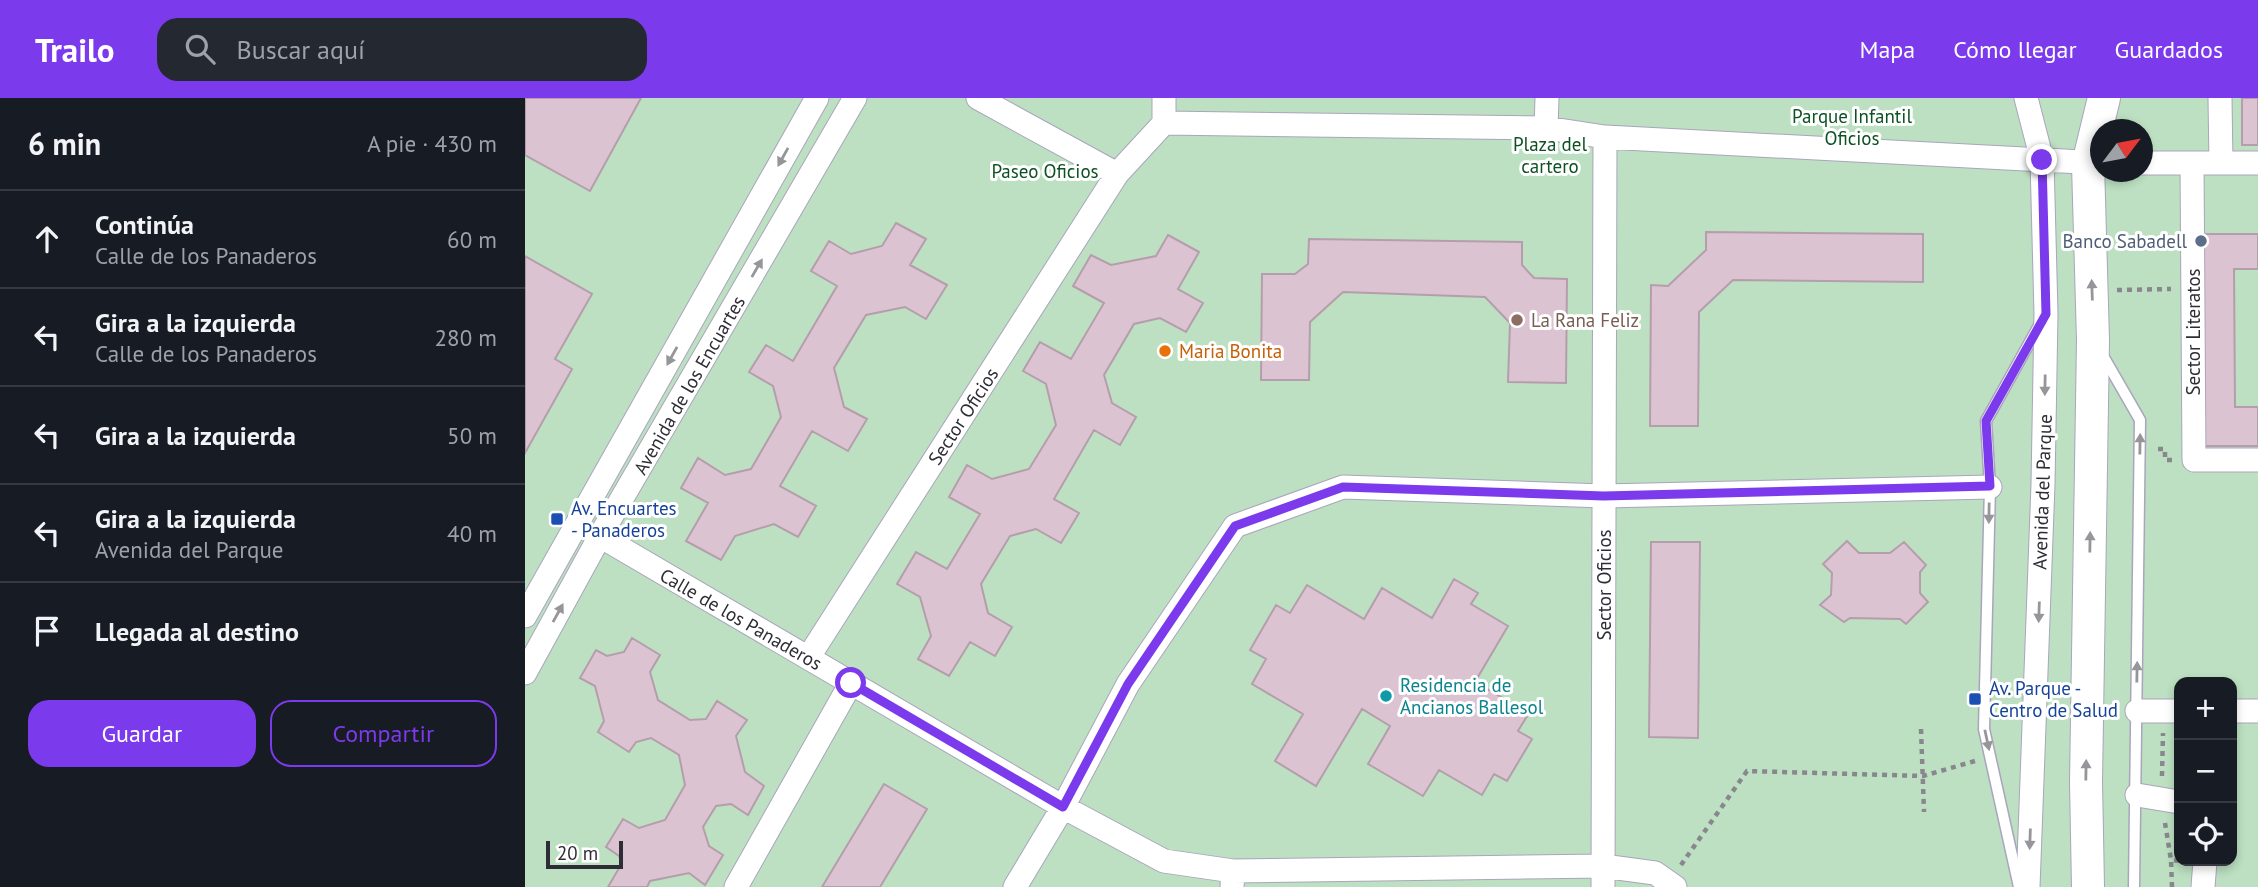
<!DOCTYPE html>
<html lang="es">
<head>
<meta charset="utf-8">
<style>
  :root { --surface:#171b24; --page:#242831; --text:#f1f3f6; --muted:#9ea1a6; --line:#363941; --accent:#7c3aed }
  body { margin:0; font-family:"PT Sans",sans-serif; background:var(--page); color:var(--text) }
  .controls { position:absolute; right:21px; bottom:21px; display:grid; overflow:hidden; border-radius:14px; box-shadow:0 4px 10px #0003 }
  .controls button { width:63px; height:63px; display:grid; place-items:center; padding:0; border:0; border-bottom:2px solid var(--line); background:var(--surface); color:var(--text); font:35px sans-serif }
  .compass { position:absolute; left:1565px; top:21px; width:63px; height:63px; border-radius:50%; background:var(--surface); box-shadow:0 4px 10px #0003; rotate:58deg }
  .scale { position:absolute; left:21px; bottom:18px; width:77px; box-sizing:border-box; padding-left:7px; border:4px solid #2e2c35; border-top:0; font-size:19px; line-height:24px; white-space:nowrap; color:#2e2c35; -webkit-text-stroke:5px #fff; paint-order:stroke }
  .stop { position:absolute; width:21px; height:21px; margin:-16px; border:5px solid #7c3aed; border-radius:50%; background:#fff }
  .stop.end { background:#7c3aed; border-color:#fff; box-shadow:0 2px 7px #0008 }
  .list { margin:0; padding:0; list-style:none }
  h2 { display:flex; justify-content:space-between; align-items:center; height:91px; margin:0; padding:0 28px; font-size:30px }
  h2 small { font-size:23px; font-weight:400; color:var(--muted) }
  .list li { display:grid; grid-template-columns:46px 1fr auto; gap:21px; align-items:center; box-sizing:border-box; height:98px; padding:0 28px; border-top:2px solid var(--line) }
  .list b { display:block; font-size:26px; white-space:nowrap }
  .list p { margin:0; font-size:23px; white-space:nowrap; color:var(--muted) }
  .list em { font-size:23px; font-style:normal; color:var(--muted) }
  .actions { display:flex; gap:14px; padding:21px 28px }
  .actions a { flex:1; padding:16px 0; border:2px solid var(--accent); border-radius:21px; text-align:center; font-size:24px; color:var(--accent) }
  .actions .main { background:var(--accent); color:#fff }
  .icon { flex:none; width:38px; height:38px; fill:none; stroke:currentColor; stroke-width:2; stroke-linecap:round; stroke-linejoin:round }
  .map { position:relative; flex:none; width:1733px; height:789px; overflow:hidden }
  header { display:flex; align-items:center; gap:42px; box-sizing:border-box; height:98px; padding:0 35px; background:var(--accent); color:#fff }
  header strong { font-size:33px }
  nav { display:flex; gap:38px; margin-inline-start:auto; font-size:24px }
  .search { width:490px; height:63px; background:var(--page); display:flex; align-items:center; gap:18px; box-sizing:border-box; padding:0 24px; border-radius:21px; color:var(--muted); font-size:26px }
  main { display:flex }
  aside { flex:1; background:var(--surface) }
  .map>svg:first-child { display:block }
  .green { fill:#bce0c1; fill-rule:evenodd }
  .building { fill:#dcc3d2; stroke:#b59eac; stroke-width:2 }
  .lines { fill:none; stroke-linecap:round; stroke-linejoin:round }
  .lane-casing { stroke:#aaa5bc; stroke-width:13 }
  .street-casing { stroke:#aaa5bc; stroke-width:25 }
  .secondary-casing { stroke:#aaa5bc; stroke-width:34 }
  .path { stroke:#89878e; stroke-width:4.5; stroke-dasharray:5 5; stroke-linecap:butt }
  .lane { stroke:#fff; stroke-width:10 }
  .street { stroke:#fff; stroke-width:23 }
  .secondary { stroke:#fff; stroke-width:32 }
  .oneway { fill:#96969a }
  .route { stroke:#7c3aed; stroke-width:9 }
  .service-dot { fill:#5c6f8a; stroke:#fff; stroke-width:2.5 }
  .education-dot { fill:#8d6e63; stroke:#fff; stroke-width:2.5 }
  .food-dot { fill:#e8710a; stroke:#fff; stroke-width:2.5 }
  .transit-dot { fill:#1a4fb4; stroke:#fff; stroke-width:2.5 }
  .culture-dot { fill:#0f9aa8; stroke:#fff; stroke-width:2.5 }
  .labels { text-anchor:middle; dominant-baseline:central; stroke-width:6; stroke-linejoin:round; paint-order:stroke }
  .park-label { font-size:19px; fill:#0c5122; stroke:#fff }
  .service-label { font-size:19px; fill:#4e5e75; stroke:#fff; text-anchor:end }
  .education-label { font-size:19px; fill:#785e54; stroke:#fff; text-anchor:start }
  .street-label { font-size:19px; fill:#2e2c35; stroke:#fff }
  .food-label { font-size:19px; fill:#c56008; stroke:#fff; text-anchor:start }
  .transit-label { font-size:19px; fill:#164399; stroke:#fff; text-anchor:start }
  .culture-label { font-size:19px; fill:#0d838f; stroke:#fff; text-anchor:start }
</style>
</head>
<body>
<header>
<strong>Trailo</strong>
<div class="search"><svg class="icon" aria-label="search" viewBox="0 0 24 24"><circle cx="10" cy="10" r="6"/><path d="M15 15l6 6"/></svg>Buscar aquí</div>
<nav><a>Mapa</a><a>Cómo llegar</a><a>Guardados</a></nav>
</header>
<main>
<aside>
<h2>6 min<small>A pie · 430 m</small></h2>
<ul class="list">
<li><svg class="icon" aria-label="ahead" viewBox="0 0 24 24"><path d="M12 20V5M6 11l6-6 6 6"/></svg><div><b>Continúa</b><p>Calle de los Panaderos</p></div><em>60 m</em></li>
<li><svg class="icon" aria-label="left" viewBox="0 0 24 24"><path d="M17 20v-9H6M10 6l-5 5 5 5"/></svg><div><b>Gira a la izquierda</b><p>Calle de los Panaderos</p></div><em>280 m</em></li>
<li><svg class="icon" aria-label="left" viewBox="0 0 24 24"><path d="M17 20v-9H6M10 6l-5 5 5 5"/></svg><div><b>Gira a la izquierda</b></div><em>50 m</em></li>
<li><svg class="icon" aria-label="left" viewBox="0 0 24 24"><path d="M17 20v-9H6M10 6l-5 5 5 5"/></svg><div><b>Gira a la izquierda</b><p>Avenida del Parque</p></div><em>40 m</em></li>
<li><svg class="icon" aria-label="arrive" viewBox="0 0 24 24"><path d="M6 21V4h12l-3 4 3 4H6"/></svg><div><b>Llegada al destino</b></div></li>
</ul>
<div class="actions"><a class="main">Guardar</a><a>Compartir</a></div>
</aside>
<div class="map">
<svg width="1733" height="789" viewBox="0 0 1733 789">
  <rect width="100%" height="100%" fill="#f7f6fb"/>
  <!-- green -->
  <path class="green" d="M0 0H1733V789H0ZM1576 32H1618V74H1576ZM1654 584H1707V763H1654Z"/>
  <!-- building -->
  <path class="building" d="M0 0H116L65 93 0 57Z
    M1717 0H1733V47H1717Z
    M371 125 401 141 385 167 422 187 401 221 380 209 341 217 309 270 319 309 342 321 323 353 287 333 255 388 291 408 273 439 249 426 210 438 196 462 161 443 183 405 156 390 173 360 200 377 226 371 256 319 248 288 224 274 241 247 268 263 312 188 286 173 304 143 326 156 357 148Z
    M1181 134 1398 136V184L1208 182 1174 214 1173 328H1125L1126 187 1143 188 1181 152Z
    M1668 136H1733V171H1709L1710 309H1733V348H1671Z
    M643 137 674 154 653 191 678 205 661 234 635 220 609 226 579 277 587 305 611 319 595 347 569 332 529 401 554 415 536 445 511 431 485 438 456 486 463 515 487 529 470 558 445 544 424 578 393 561 406 538 395 499 372 486 391 454 422 471 455 416 424 399 442 367 467 381 504 371 531 327 521 286 498 273 515 244 546 261 579 205 548 188 566 157 586 167 631 158Z
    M784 141 997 144V167L1009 180 1042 181 1041 285 983 284 985 225 960 199 818 194 785 224 784 282H736L737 176H770L783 166Z
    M0 158 67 196 30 261 47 271 0 355Z
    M1322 443 1334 455H1365L1379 444 1401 467 1395 474V495L1403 504 1381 526 1375 521 1325 520 1319 524 1295 507 1306 497 1307 475 1298 466Z
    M1126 444H1175L1173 640 1124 639Z
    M929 481 953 495 946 506 983 528 950 584 1004 615 993 633 1007 641 982 683 969 676 957 697 914 672 898 698 843 666 865 628 837 611 791 688 750 663 778 616 727 586 741 561 725 552 751 507 765 515 782 487 839 521 857 490 907 520Z
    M107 540 135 557 125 574 133 602 165 622 181 621 192 603 222 622 211 638 220 674 239 688 223 717 206 706 191 708 178 729 184 748 198 757 180 787 164 775 125 783 122 789H83L97 765 94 758 81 749 98 721 114 730 140 722 160 687 154 657 126 640 111 644 104 654 73 634 79 623 70 588 55 580 71 552 82 558 99 554Z
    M359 686 402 711 355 789H297Z"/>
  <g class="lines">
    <defs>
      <path id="lane" d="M1577 256 1615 322 1609 789
        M1494 789 1459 631 1465 389 1461 323 1516 224"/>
      <path id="street" d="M453 0 592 76
        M1501 0 1517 62 1521 216 1518 386 1503 789
        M1695 0 1696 65
        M639 25 1021 30 1080 39 1576 65
        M1021 30 1022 0
        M1618 65H1733
        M1667 65 1669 362H1733
        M75 438 538 709 603 586 710 428 818 389 1079 398 1465 389
        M0 518 292 0
        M283 560 592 76 639 25V0
        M0 575 75 438 330 0
        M1612 613H1654
        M1707 613H1733
        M1612 697 1654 704
        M211 789 326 585
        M490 789 538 709 639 763 708 773
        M707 789 708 773 1078 768 1130 775 1150 789
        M1078 789 1080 39
        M1678 789 1680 763"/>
      <path id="secondary" d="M1563 789 1561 684 1568 242 1563 66 1579 0"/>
    </defs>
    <!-- lane casing -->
    <use href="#lane" class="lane-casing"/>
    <!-- street casing -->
    <use href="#street" class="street-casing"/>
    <!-- secondary casing -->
    <use href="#secondary" class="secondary-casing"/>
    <!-- path -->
    <path class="path" d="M1592 192 1646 191
      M1633 351H1640V362H1647
      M1396 631 1399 714
      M1637 678 1638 635
      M1640 725 1646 762
      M1156 767 1222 673 1398 678 1450 663
      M1647 789 1646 762 1657 763"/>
    <!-- lane -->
    <use href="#lane" class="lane"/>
    <!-- street -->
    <use href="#street" class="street"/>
    <!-- secondary -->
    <use href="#secondary" class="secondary"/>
  </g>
  <!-- one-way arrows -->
  <defs><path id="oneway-solid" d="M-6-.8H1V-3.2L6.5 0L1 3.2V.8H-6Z" transform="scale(1.75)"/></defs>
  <g class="oneway">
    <use href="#oneway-solid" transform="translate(258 59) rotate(119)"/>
    <use href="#oneway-solid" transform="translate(232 170) rotate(-60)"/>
    <use href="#oneway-solid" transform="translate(1567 192) rotate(-92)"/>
    <use href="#oneway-solid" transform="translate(147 258) rotate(119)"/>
    <use href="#oneway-solid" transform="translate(1520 287) rotate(91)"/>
    <use href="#oneway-solid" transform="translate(1615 346) rotate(-89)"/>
    <use href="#oneway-solid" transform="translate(1464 415) rotate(91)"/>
    <use href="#oneway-solid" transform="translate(1565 444) rotate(-89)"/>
    <use href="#oneway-solid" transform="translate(1514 514) rotate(92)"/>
    <use href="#oneway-solid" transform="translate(33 515) rotate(-61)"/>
    <use href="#oneway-solid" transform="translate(1612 574) rotate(-89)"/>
    <use href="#oneway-solid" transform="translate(1462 642) rotate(78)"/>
    <use href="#oneway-solid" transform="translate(1561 672) rotate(-89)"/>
    <use href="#oneway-solid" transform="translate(1505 741) rotate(92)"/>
  </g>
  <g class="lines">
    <!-- route -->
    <path class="route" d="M326 585 538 709 603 586 710 428 818 389 1079 398 1465 388 1461 323 1521 216 1517 62"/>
  </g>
  <!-- markers -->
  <circle class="service-dot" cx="1676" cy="143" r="7"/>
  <circle class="education-dot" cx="992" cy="222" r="7"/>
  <circle class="food-dot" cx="640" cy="253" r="7"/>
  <g class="transit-dot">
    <rect x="25" y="414" width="14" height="14" rx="3.5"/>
    <rect x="1443" y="594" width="14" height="14" rx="3.5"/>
  </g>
  <circle class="culture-dot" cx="861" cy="598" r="7"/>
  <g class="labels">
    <!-- park labels -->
    <g class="park-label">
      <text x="1327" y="18">Parque Infantil<tspan x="1327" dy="22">Oficios</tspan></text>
      <text x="1025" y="46">Plaza del<tspan x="1025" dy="22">cartero</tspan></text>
      <text x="520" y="73">Paseo Oficios</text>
    </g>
    <!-- service labels -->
    <g class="service-label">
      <text x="1662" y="143">Banco Sabadell</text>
    </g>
    <!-- education labels -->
    <g class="education-label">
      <text x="1006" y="222">La Rana Feliz</text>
    </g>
    <!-- street labels -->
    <g class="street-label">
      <text transform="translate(1668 234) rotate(-90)">Sector Literatos</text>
      <text transform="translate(164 287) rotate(-60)">Avenida de los Encuartes</text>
      <text transform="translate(438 318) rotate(-57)">Sector Oficios</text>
      <text transform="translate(1517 394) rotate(-88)">Avenida del Parque</text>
      <text transform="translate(1079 487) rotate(-90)">Sector Oficios</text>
      <text transform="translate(216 521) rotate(30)">Calle de los Panaderos</text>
    </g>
    <!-- food labels -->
    <g class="food-label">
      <text x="654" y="253">Maria Bonita</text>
    </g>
    <!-- transit labels -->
    <g class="transit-label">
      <text x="46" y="410">Av. Encuartes<tspan x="46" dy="22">- Panaderos</tspan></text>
      <text x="1464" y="590">Av. Parque -<tspan x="1464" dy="22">Centro de Salud</tspan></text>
    </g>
    <!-- culture labels -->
    <g class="culture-label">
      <text x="875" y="587">Residencia de<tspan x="875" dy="22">Ancianos Ballesol</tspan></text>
    </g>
  </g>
</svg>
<div class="controls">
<button>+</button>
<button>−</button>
<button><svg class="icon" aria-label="locate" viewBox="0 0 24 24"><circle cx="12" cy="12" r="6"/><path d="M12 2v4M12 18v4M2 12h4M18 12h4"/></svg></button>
</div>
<svg class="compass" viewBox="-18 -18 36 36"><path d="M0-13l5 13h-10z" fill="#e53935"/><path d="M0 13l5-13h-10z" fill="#9ea1a6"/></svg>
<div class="scale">20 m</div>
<div class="stop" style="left:326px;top:585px"></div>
<div class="stop end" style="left:1517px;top:62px"></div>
</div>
</main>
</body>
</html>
